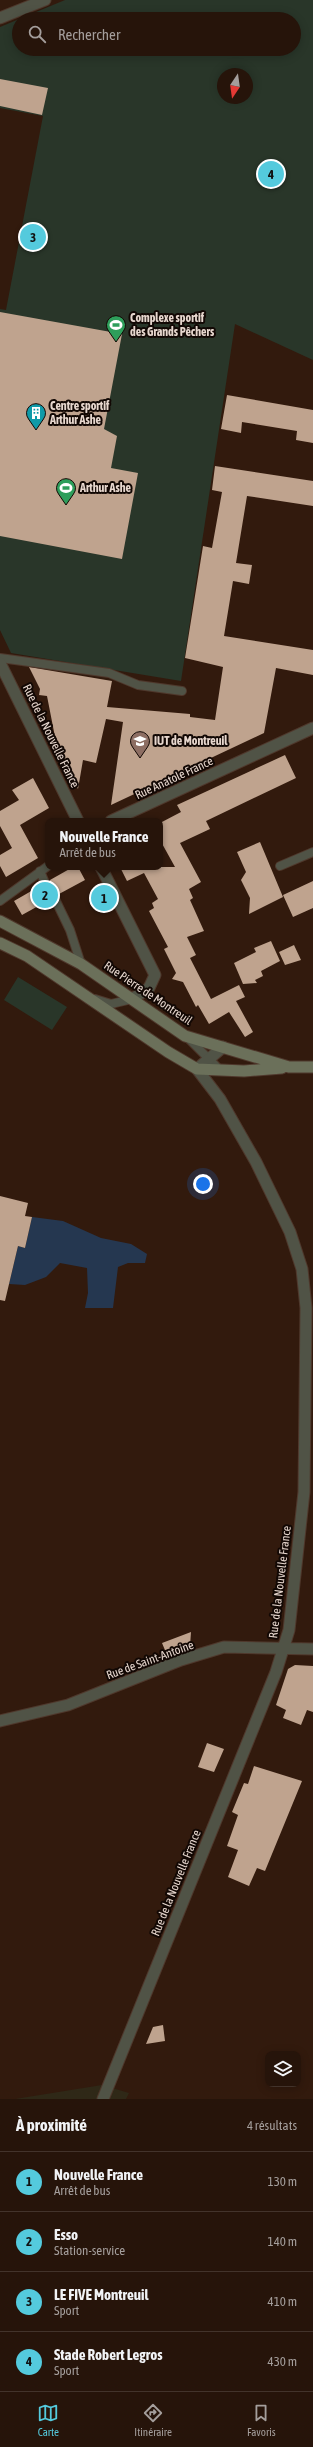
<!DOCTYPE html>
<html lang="fr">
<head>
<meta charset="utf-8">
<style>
  :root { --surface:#26140a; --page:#2e1d13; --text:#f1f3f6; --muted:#a49e9c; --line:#42332b; --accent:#54cadd }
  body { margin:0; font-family:"Asap Condensed",sans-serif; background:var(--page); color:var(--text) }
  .controls { position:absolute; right:12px; bottom:12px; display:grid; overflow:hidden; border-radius:8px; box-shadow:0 2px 10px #0003 }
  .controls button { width:36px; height:36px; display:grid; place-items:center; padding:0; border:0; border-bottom:1px solid var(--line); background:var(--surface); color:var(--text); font:20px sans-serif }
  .compass { position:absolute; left:217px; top:68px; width:36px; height:36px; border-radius:50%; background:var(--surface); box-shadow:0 2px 10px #0003; rotate:193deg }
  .you { position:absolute; left:203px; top:1184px; width:14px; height:14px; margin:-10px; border:3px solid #fff; border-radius:50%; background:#1a73e8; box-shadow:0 0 0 6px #1a73e833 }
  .badge { display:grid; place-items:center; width:26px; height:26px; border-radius:50%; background:var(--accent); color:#111; font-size:13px; font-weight:700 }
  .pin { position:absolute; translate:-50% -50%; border:2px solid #fff; box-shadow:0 1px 4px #0006 }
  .popup { position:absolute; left:45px; top:818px; width:118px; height:52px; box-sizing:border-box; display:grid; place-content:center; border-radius:8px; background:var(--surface); filter:drop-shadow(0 1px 3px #0005); font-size:13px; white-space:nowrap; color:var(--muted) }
  .popup b { font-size:15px; color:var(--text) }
  .popup::after { content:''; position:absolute; left:50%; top:100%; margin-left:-8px; border:8px solid transparent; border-top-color:var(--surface) }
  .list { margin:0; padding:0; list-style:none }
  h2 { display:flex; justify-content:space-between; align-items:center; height:52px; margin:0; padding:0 16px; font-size:17px }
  h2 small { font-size:13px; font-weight:400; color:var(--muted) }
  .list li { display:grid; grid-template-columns:26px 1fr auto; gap:12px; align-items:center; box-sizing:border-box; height:60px; padding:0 16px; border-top:1px solid var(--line) }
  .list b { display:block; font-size:15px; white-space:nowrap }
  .list p { margin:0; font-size:13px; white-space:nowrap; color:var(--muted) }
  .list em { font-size:13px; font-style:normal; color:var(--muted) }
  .icon { flex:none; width:22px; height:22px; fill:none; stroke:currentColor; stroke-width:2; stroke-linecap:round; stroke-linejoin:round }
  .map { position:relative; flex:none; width:313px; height:2099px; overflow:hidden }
  .search { position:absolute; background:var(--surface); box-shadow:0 2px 10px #0003; left:12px; right:12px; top:12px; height:44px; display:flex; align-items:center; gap:10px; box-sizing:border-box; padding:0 14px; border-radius:22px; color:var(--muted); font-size:15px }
  .sheet { height:292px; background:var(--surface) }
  nav { display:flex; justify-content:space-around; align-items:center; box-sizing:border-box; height:56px; border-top:1px solid var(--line); background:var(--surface); font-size:11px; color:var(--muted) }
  nav a { display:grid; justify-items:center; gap:2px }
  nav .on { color:var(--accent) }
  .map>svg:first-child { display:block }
  .industrial { fill:#2f2817 }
  .grass { fill:#293629; fill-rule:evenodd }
  .water { fill:#253750 }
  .building { fill:#bfa38e }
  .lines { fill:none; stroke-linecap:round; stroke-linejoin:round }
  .service-casing { stroke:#4f382c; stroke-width:10 }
  .minor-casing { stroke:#4f382c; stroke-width:13 }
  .secondary-casing { stroke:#4f382c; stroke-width:13 }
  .service { stroke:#505346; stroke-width:8 }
  .minor { stroke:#505346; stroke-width:11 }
  .secondary { stroke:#6b705a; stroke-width:11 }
  .labels { text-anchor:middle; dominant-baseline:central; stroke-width:4; stroke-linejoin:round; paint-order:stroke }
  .poi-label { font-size:12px; font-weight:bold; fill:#e7d7ce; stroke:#120804; text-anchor:start }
  .street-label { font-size:12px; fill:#e7d7ce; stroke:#120804 }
</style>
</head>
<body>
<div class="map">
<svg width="313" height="2099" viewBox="0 0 313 2099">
  <rect width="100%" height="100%" fill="#321a0d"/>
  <!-- industrial -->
  <path class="industrial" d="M102 2085 129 2093 126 2099H15Z"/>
  <!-- grass -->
  <path class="grass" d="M65 0H313V360L235 324 181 681 11 653 0 630V309L6 310 43 116 0 108V27ZM19 19H294V49H19ZM223 74H247V98H223Z
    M18 977 67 1007 52 1030 4 1000Z"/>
  <!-- water -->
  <path class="water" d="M32 1217 63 1221 101 1238 131 1244 147 1254 145 1263H128L118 1267 113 1308H85L88 1293 87 1268 60 1263 46 1277 25 1285 9 1284 18 1246 25 1248Z"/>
  <!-- building -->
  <path class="building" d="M0 79 48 88 42 115 0 106Z
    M0 312 122 334 104 429 117 436 111 468 138 473 122 559 0 536Z
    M227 395 313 410V443L296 440 297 431 242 422 241 433 221 429Z
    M215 466 313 481V506L247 496 236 563 252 565 249 584 233 581 224 636 313 650V675L276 668 264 733 111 805 123 722 106 719 96 763 83 760 78 789 56 742 47 696 39 695 40 689 29 667 112 681 107 707 190 714V717L215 720 223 667 185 658 203 546 212 548 222 492 212 490Z
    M285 755 296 778 206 821 210 829 180 843 201 882 189 889 193 898 190 900 204 931 187 937 196 955 190 958 211 999 239 985 245 997 236 1001 253 1032 245 1037 229 1012 209 1024 198 1005 196 1007 183 982 172 979 176 973 164 949 168 947 149 911 154 908 152 903 158 899 144 873 127 881 120 867H175L160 840V823L181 812 177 805Z
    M33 778 49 808 20 825 38 858 6 877 0 866V855L12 848 0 826V811L19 800 12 790Z
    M260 842 283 897 249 914 250 898 241 880 246 872 237 852Z
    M73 867H78L85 880 59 894 51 892 49 900 22 915 14 901 40 886 47 888 50 880Z
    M313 881V908L293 917 283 895Z
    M271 941 280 961 261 971 263 976 255 980 257 983 243 984 234 963 256 952 254 948Z
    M294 945 301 960 285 965 279 952Z
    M0 1196 28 1203 25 1216 32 1217 25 1248 18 1246 5 1301 0 1300Z
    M191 1632 190 1646 167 1655 162 1643Z
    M295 1665 313 1666V1712L307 1710 301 1725 283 1718 286 1710 276 1705 288 1669Z
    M207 1743 224 1749 214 1772 198 1767Z
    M254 1766 302 1781 265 1871 257 1868 249 1886 228 1877 238 1850 227 1846 238 1815 232 1812 244 1783 248 1784Z
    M163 2025 165 2041 146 2044 153 2027Z"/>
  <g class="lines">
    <defs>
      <path id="service" d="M0 658 109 673 138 685 182 691
        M280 866 313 852
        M40 871 45 883
        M54 897 70 930 81 964
        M0 901 48 866
        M95 999 111 1004 132 999
        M187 1037 221 1071"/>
      <path id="minor" d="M0 18 45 0
        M0 663 78 821
        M111 821 313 728
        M101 867 155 975 149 988 132 999
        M0 1721 68 1705 181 1660 224 1647 313 1649
        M103 2099 276 1672 289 1630 304 1492 306 1308 302 1269 290 1232 256 1162 220 1099 197 1069 223 1047"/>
      <path id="secondary" d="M0 921 81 964 185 1036 289 1067H313
        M0 943 27 956 168 1052 197 1069 244 1071 282 1068"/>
    </defs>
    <!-- service casing -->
    <use href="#service" class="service-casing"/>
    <!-- minor casing -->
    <use href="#minor" class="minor-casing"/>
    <!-- secondary casing -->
    <use href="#secondary" class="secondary-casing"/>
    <!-- service -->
    <use href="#service" class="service"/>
    <!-- minor -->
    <use href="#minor" class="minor"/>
    <!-- secondary -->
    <use href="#secondary" class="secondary"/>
  </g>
  <!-- icons -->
  <defs>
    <symbol id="stadium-pin" viewBox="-11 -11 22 30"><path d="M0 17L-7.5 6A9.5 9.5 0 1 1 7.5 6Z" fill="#2e9e5b" stroke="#120804"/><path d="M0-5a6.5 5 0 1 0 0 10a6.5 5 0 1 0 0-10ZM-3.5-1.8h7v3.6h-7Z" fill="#fff"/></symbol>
    <symbol id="building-pin" viewBox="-11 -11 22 30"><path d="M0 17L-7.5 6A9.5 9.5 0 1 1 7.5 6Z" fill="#0f9aa8" stroke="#120804"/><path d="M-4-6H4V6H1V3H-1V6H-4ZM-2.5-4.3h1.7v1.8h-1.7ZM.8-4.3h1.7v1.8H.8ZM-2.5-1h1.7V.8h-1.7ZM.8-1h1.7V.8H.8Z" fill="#fff"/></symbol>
    <symbol id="university-pin" viewBox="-11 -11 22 30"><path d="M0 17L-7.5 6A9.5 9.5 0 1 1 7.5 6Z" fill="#8d6e63" stroke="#120804"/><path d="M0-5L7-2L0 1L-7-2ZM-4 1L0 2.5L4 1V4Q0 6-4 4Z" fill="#fff"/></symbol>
  </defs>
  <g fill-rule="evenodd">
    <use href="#stadium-pin" x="105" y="314" width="22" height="30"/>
    <use href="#building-pin" x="25" y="402" width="22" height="30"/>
    <use href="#stadium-pin" x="55" y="477" width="22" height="30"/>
    <use href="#university-pin" x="129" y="730" width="22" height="30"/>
  </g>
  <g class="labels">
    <!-- poi labels -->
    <g class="poi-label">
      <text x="130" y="318">Complexe sportif<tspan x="130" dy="14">des Grands Pêchers</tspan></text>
      <text x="50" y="406">Centre sportif<tspan x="50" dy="14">Arthur Ashe</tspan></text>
      <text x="80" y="488">Arthur Ashe</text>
      <text x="154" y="741">IUT de Montreuil</text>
    </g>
    <!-- street labels -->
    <g class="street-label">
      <text transform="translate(51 736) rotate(64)">Rue de la Nouvelle France</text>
      <text transform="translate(174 778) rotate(-25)">Rue Anatole France</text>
      <text transform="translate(148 993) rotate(34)">Rue Pierre de Montreuil</text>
      <text transform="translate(280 1582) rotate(-83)">Rue de la Nouvelle France</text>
      <text transform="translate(150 1660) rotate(-20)">Rue de Saint-Antoine</text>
      <text transform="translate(176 1883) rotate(-68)">Rue de la Nouvelle France</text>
    </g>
  </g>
</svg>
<div class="controls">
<button><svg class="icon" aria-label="layers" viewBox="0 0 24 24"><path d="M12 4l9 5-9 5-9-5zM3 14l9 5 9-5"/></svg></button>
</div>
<svg class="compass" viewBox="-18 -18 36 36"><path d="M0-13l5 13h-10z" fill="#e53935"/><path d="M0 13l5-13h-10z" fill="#a49e9c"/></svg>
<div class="you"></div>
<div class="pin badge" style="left:104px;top:898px">1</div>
<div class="popup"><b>Nouvelle France</b>Arrêt de bus</div>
<div class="pin badge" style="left:45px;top:895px">2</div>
<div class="pin badge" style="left:33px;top:237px">3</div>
<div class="pin badge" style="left:271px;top:174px">4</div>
<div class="search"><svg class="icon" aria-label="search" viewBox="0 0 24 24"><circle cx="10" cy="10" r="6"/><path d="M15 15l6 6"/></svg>Rechercher</div>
</div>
<section class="sheet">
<h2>À proximité<small>4 résultats</small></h2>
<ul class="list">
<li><span class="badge">1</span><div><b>Nouvelle France</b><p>Arrêt de bus</p></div><em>130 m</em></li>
<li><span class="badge">2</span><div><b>Esso</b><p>Station-service</p></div><em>140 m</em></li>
<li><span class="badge">3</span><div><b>LE FIVE Montreuil</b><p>Sport</p></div><em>410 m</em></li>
<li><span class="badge">4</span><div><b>Stade Robert Legros</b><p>Sport</p></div><em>430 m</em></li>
</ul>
</section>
<nav>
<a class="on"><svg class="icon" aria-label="map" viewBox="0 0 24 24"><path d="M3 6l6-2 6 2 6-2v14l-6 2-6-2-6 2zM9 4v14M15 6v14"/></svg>Carte</a>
<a><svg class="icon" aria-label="directions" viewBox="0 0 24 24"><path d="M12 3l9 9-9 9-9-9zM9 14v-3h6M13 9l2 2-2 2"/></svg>Itinéraire</a>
<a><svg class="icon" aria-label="saved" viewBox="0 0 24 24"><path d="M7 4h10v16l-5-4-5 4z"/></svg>Favoris</a>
</nav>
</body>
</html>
